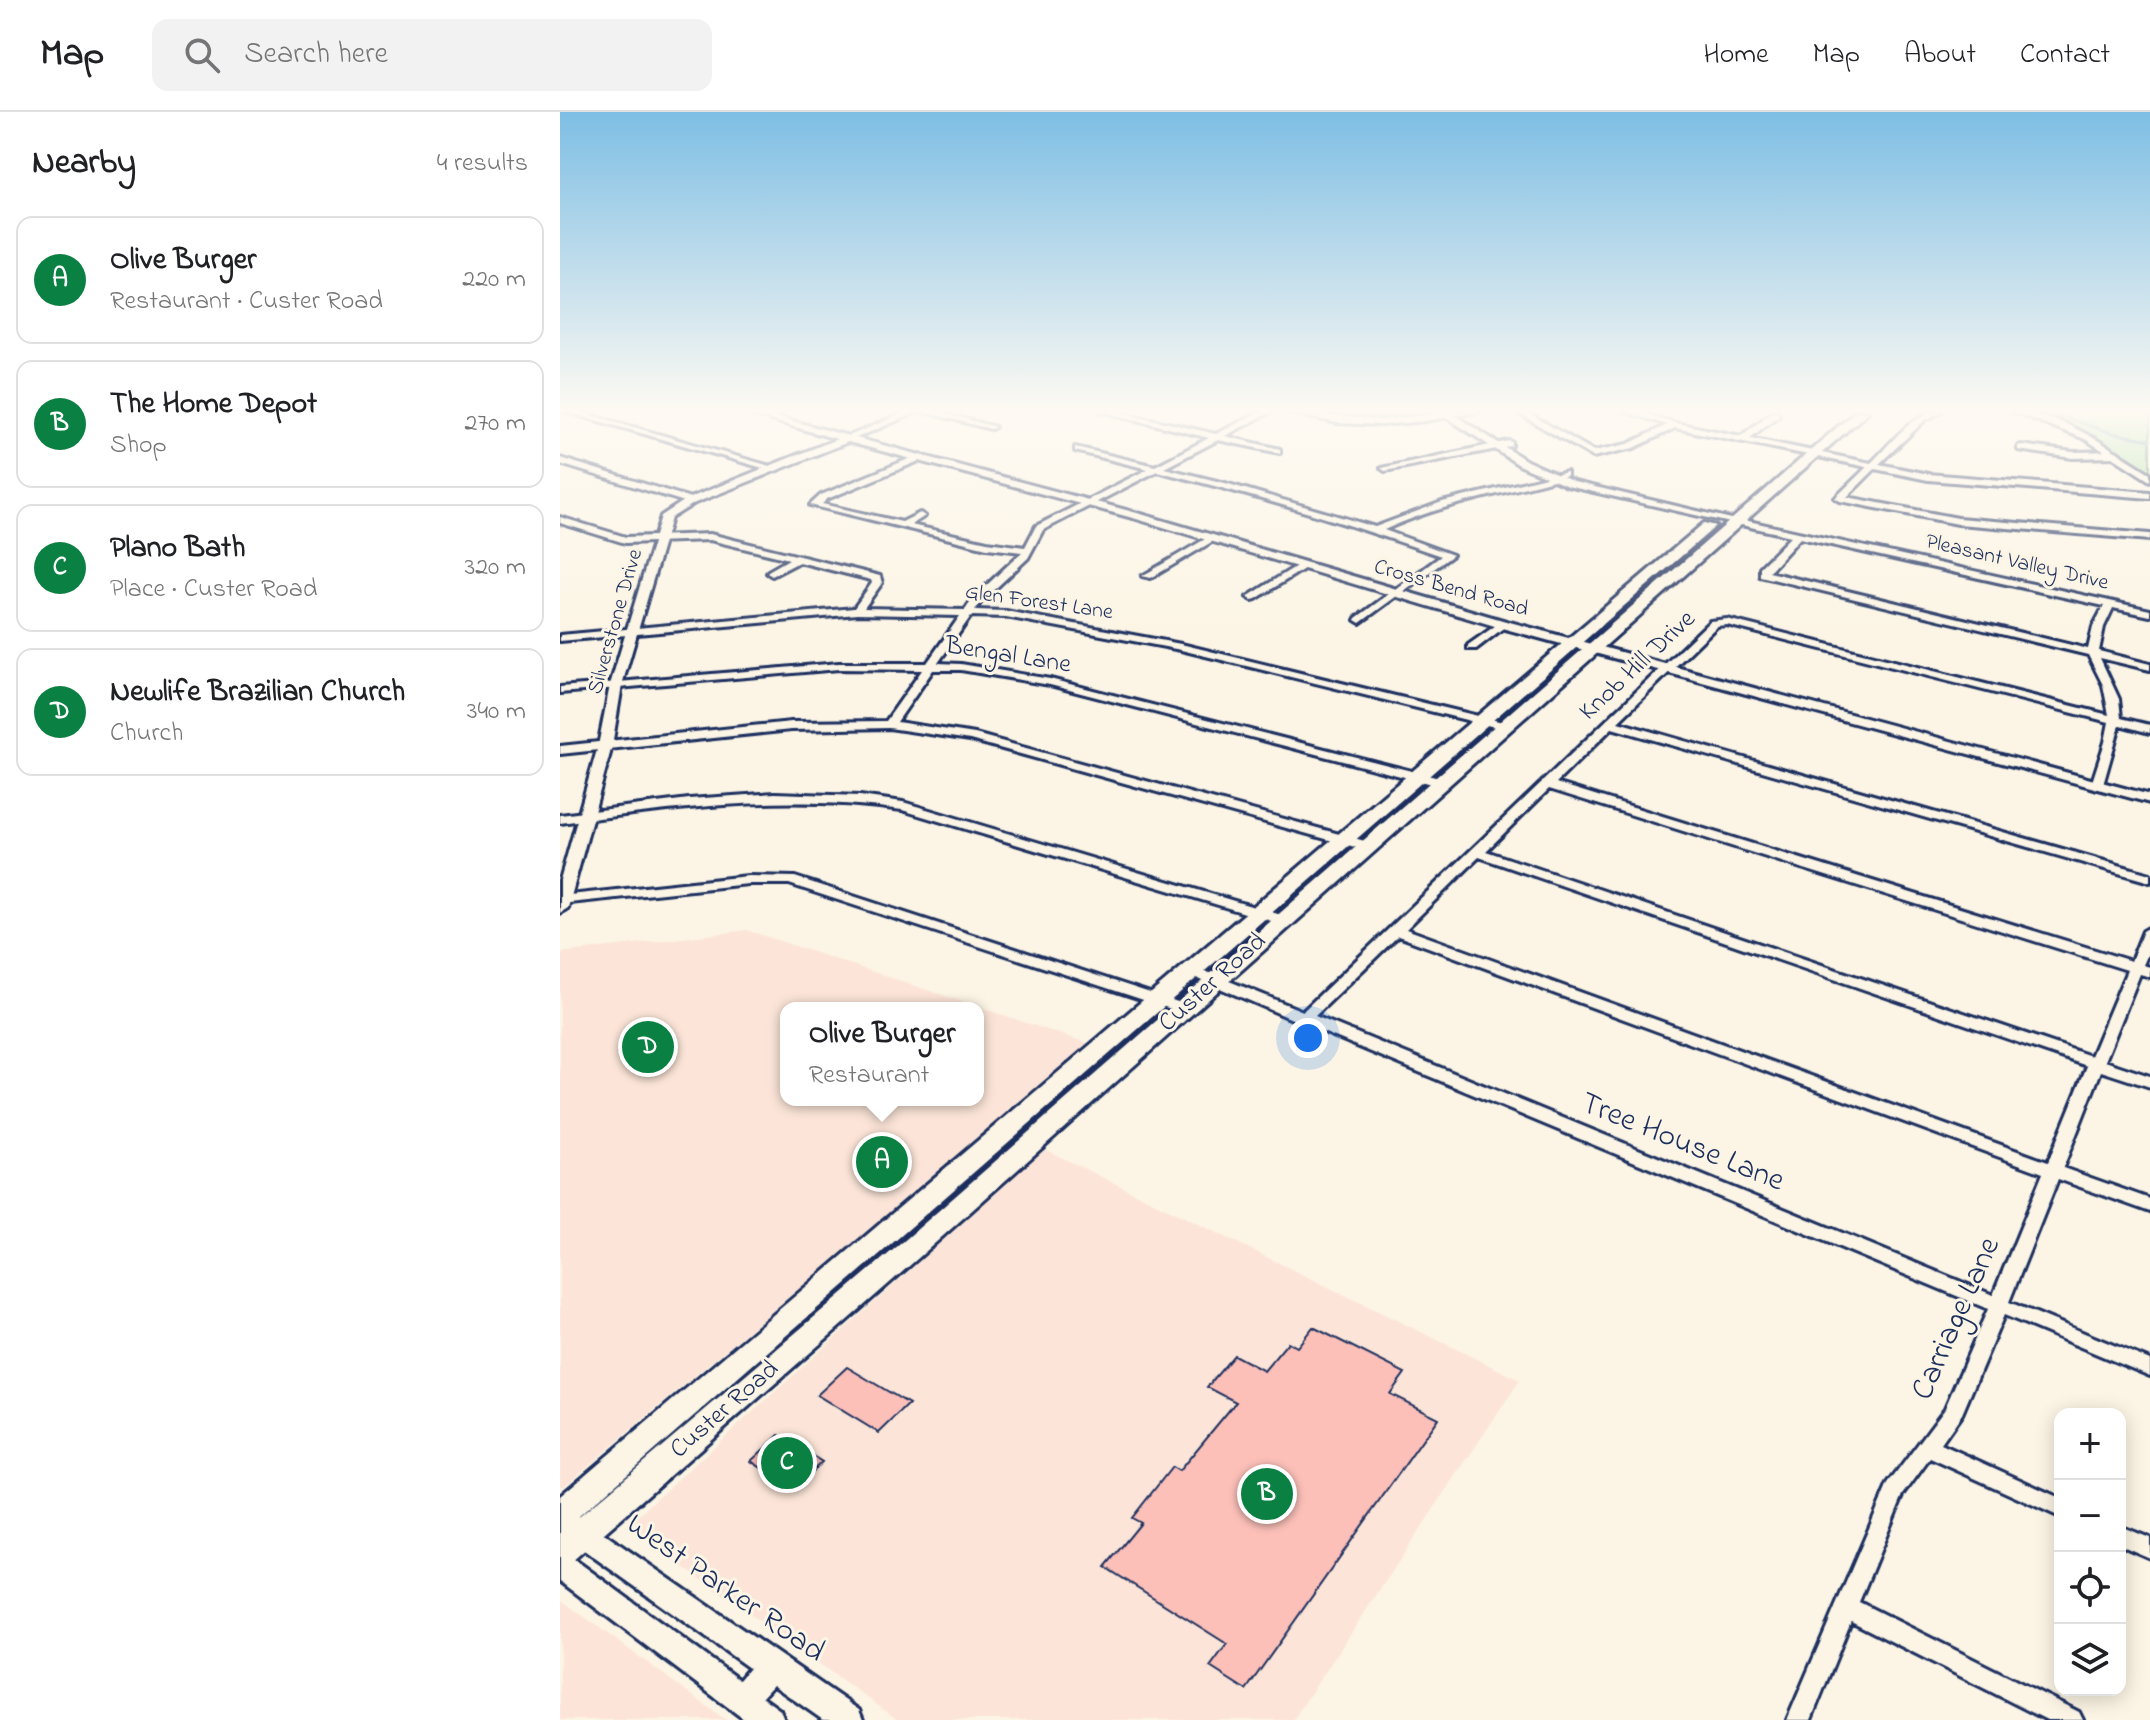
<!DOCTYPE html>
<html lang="en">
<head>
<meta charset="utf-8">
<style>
  :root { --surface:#fff; --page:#f2f2f2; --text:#202124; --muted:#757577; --line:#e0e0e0; --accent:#0b8043 }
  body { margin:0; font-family:"Indie Flower",sans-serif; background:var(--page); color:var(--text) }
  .controls { position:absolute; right:24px; bottom:24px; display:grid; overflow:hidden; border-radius:16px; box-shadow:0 4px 20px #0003 }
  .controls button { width:72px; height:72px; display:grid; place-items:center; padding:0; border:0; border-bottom:2px solid var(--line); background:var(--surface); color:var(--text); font:40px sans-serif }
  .you { position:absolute; left:748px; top:926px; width:28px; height:28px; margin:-20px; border:6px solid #fff; border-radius:50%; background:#1a73e8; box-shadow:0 0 0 12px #1a73e833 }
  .badge { display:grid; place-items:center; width:52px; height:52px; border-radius:50%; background:var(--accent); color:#fff; font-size:26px; font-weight:700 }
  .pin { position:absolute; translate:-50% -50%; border:4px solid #fff; box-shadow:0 2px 8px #0006 }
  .popup { position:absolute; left:220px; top:890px; width:204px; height:104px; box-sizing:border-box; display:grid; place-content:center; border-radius:16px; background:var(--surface); filter:drop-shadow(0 2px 6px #0005); font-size:26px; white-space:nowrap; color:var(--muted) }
  .popup b { font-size:30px; color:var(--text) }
  .popup::after { content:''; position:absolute; left:50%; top:100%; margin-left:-16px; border:16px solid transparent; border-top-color:var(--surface) }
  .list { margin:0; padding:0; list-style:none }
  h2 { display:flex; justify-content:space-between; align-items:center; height:104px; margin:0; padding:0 32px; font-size:34px }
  h2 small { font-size:26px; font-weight:400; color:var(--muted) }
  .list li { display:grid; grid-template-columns:52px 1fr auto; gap:24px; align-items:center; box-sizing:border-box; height:128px; margin:0 16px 16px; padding:0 16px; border:2px solid var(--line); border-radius:16px }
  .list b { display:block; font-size:30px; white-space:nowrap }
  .list p { margin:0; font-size:26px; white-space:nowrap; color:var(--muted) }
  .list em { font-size:26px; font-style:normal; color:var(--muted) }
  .icon { flex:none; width:44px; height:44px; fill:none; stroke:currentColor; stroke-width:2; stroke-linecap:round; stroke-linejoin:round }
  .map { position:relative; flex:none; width:1590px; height:1608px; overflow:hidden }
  header { display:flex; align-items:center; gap:48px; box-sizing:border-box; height:112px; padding:0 40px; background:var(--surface); border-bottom:2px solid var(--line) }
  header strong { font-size:38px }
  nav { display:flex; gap:44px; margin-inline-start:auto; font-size:28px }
  .search { width:560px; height:72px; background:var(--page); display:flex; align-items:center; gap:20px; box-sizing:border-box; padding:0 28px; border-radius:16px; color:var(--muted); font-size:30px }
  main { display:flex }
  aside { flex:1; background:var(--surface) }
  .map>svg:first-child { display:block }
  .built { fill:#fce5d8; fill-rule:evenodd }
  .green { fill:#a5e0a6; stroke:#608882; stroke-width:2 }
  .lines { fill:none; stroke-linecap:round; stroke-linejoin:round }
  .stream { stroke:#588dab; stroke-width:3 }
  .building { fill:#fcc0b9; stroke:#1b2f5e; stroke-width:2 }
  .minor-casing { stroke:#1b2f5e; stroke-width:6 }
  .tertiary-casing { stroke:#1b2f5e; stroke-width:6 }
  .secondary-casing { stroke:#1b2f5e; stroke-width:6 }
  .primary-casing { stroke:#1b2f5e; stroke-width:6 }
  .minor { fill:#fcf5e5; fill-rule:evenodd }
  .tertiary { fill:#fcf5e5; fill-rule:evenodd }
  .secondary { fill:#fcf5e5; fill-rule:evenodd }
  .primary { fill:#fcf5e5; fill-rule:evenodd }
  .labels { text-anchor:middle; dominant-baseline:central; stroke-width:6; stroke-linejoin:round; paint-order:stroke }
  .far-street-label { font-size:22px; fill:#1b2f5e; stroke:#fcf5e5 }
  .street-label { font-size:26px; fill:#1b2f5e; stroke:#fcf5e5 }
  .near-street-label { font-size:32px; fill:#1b2f5e; stroke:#fcf5e5 }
</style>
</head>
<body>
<header>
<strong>Map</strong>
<div class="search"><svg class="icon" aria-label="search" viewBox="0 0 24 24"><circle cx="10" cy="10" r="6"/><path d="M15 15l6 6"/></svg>Search here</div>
<nav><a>Home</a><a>Map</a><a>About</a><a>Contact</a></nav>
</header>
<main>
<aside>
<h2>Nearby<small>4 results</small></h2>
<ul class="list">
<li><span class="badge">A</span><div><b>Olive Burger</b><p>Restaurant · Custer Road</p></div><em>220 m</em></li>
<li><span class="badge">B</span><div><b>The Home Depot</b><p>Shop</p></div><em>270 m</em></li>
<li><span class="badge">C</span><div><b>Plano Bath</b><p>Place · Custer Road</p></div><em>320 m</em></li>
<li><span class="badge">D</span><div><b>Newlife Brazilian Church</b><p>Church</p></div><em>340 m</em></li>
</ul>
</aside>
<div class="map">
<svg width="1590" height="1608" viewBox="0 0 1590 1608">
  <rect width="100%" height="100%" fill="#fcf5e5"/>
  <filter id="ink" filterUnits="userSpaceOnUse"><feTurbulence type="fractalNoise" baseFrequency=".0125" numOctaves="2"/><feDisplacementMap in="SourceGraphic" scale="16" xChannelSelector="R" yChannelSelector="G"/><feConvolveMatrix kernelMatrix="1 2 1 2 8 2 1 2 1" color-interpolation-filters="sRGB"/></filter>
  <g filter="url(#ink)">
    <!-- built -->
    <path class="built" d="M204 299H344L289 321Z
      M187 818 530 932 3 1375 0 1373V841ZM418 896V988H226V896Z
      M484 1037 960 1268 733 1608H338L66 1414Z
      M0 1487 166 1608H0Z"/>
    <!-- green -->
    <path class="green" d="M1464 299H1590V361L1535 324Z"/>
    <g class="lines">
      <!-- stream -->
      <path class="stream" d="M1484 299 1552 321 1590 328"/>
    </g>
    <!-- building -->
    <path class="building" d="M753 1215 845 1261 830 1282 878 1306 686 1578 650 1555 667 1532 545 1455 581 1411 572 1406 612 1355 619 1359 676 1290 647 1275 674 1243 704 1259 728 1230 737 1235Z
      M287 1255 349 1292 319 1321 257 1283Z
      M219 1323 262 1350 233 1377 191 1349Z"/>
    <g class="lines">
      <defs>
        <path id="minor" d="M4 299H17L217 356 210 358Z
          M349 299H360L291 328 284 326Z
          M360 299H375L435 315 431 317Z
          M541 299H556L656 322 702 299H712L665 324 720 337V341L658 328 604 356 665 371 815 415 882 390 1007 360V364C946 382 882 391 824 418L893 443 800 511 795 508 796 506 881 444C787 411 693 383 597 359L483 418 468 446 422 489 415 498 446 499 621 532 947 611V615L943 617 621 538 446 505 411 504 378 551 401 552 490 567 883 667 885 670 879 674 490 573 401 558H373L337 610 415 622 812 731 814 734 812 737H802L410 628 329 616 231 618 0 642V634L231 610 326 609 362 558 279 557 0 581V575L279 551H367L400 504 297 502 0 529V523L294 496 312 471 311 468 239 450 212 464 207 461 208 459 229 447 150 428 65 431 0 411V405L66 425 150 422 320 464 322 471 304 496 405 498 414 485 462 440 427 436 250 393 261 383 361 342 365 345 364 347 267 387 262 392 342 410 360 401 365 404 351 413 427 430 465 435 476 414 588 357 515 339V335L595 354 649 326Z
          M721 299 821 308 901 299H921L865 309 821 313 778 311Z
          M954 299H964L1034 339 1068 332 1107 313 1063 299H1076L1116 311 1181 324 1213 299H1218L1219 303 1190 326 1311 351C1331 332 1353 299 1382 299L1364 309 1319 352 1368 362 1590 380V386L1368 368 1315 357 1287 385 1398 406 1590 422V428L1398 412 1280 389 1275 386 1277 384 1307 355 1115 316 1074 336 1033 345Z
          M949 329 952 330V334L825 359 821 356Z
          M1461 333 1513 340 1556 339 1560 342 1556 345 1513 346 1458 338V334Z
          M0 346 134 387 136 389 128 391 0 352Z
          M1175 406 1590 498V504L1553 496 1544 515 1539 539 1590 552V558L1540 546 1559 587 1561 606 1590 613V621L1560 613 1543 673 1537 677 1531 673 1545 630 1549 610 1167 513 1157 514 1058 610 1590 762V770L1052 616 996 671 1571 849 1583 819 1590 815V837L1583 853 1590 855V865L1580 862 1545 949 1590 964V975L1541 959 1503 1056 1590 1087V1100L1498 1067 1449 1190 1590 1248V1264L1444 1203 1402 1302 1381 1332 1500 1386V1405L1370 1346 1343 1383 1299 1490 1519 1600 1523 1608H1487L1291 1509 1251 1608H1227L1328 1372 1385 1296 1428 1197 739 910 627 862 625 859 627 856H637L743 899 1150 509 1167 507 1549 603 1543 573 1528 543 1200 464V455L1231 424 1172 411 1170 409ZM1240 426 1544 494 1533 515 1528 537 1209 460ZM989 677 1567 858 1531 944 926 739ZM919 745 1527 954 1488 1050 846 817ZM838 824 1483 1061 1433 1183 755 904Z
          M652 423 657 426 655 428 591 466 582 464Z
          M738 453 747 455 696 487 692 488 687 485Z
          M942 509 947 512 946 514 916 537H908V533Z
          M215 681 300 684 343 690 728 805 730 808 723 812 718 811 342 698C225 681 116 696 0 711V703L129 687Z
          M188 764 235 765 630 894 633 897 625 902 620 900 229 772H188L0 792V784Z
          M1560 1414 1590 1426V1446L1560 1433Z"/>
        <path id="tertiary" d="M179 299H195L581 402 946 509 1590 683V691L938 515 573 406 288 330 135 391 111 406 62 573 52 634 8 796 0 801V768L38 634 50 573 101 404 127 387 277 327Z
          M877 299H888L967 349 1014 370 1180 409 1175 412 1007 374 959 353Z
          M1452 299C1499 299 1552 337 1590 361V369L1525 327Z"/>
        <path id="secondary" d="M0 1394 10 1398 299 1598 303 1608H263L213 1573 202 1585 220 1598 224 1608H185L0 1469V1440L10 1444 179 1568 189 1556 0 1421Z"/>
        <path id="primary" d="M1296 299H1309L364 1141 11 1450 0 1454V1421L346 1127Z
          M1144 411 1156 414 11 1411 0 1415V1384Z"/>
      </defs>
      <!-- minor casing -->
      <use href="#minor" class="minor-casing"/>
      <!-- tertiary casing -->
      <use href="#tertiary" class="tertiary-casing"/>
      <!-- secondary casing -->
      <use href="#secondary" class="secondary-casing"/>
      <!-- primary casing -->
      <use href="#primary" class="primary-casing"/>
      <!-- minor -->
      <use href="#minor" class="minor"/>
      <!-- tertiary -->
      <use href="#tertiary" class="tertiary"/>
      <!-- secondary -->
      <use href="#secondary" class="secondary"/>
      <!-- primary -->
      <use href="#primary" class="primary"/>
    </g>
  </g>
  <!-- sky -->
  <linearGradient id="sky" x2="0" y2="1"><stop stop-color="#7ebee4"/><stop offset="0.57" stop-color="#fefaf3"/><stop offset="1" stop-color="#fefaf3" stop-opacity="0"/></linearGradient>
  <rect width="1590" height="524" fill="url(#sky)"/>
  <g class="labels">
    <!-- far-street labels -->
    <g class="far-street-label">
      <text transform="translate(1457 451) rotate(13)">Pleasant Valley Drive</text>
      <text transform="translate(891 477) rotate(16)">Cross Bend Road</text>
      <text transform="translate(479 491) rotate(8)">Glen Forest Lane</text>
      <text transform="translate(56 510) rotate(-74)">Silverstone Drive</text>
    </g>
    <!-- street labels -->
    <g class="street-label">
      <text transform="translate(448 544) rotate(9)">Bengal Lane</text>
      <text transform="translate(1078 554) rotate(-43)">Knob Hill Drive</text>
      <text transform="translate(653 871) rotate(-42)">Custer Road</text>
      <text transform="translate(165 1298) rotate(-41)">Custer Road</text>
    </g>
    <!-- near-street labels -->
    <g class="near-street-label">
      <text transform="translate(1122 1031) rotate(22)">Tree House Lane</text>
      <text transform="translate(1397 1207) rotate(-66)">Carriage Lane</text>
      <text transform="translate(165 1477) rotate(35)">West Parker Road</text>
    </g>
  </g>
</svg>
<div class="controls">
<button>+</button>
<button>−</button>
<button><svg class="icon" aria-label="locate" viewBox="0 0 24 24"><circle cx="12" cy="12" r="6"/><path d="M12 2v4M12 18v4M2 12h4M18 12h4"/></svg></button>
<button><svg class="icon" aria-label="layers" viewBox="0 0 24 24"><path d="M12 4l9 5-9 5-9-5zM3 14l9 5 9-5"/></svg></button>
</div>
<div class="you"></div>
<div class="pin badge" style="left:322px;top:1050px">A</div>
<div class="popup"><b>Olive Burger</b>Restaurant</div>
<div class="pin badge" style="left:707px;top:1382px">B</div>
<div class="pin badge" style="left:227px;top:1351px">C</div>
<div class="pin badge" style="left:88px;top:935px">D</div>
</div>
</main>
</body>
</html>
